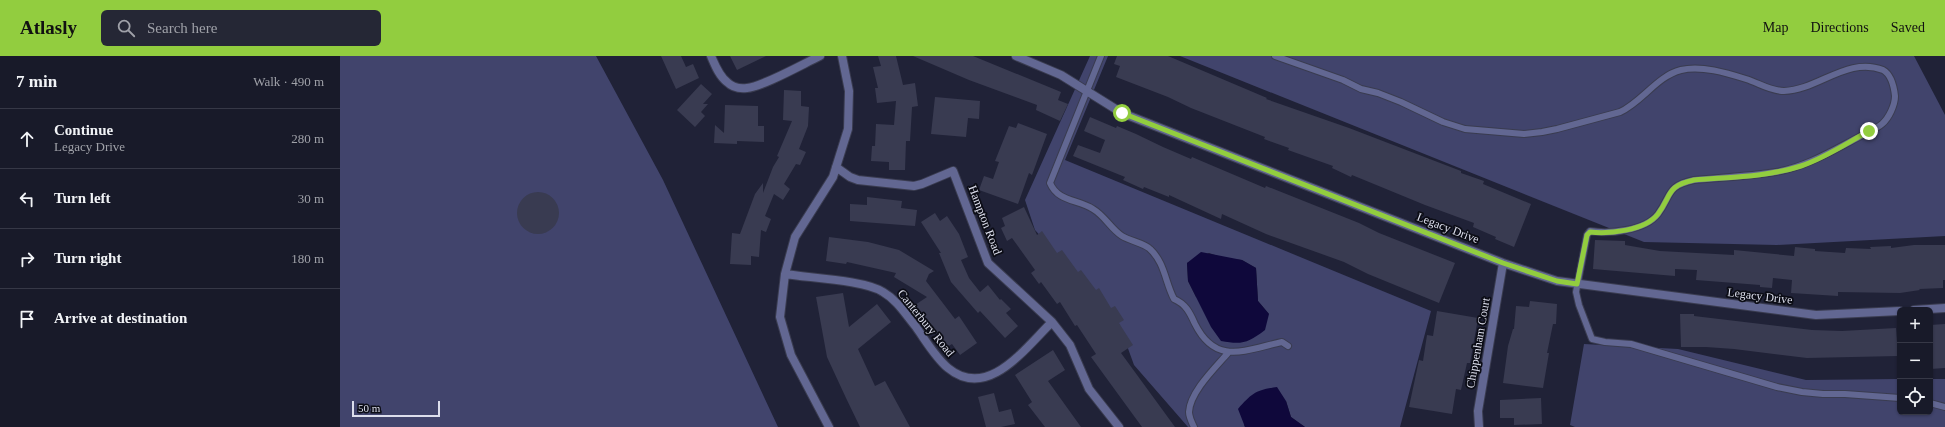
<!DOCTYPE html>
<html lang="en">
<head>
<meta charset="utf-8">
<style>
  :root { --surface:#181a29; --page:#252735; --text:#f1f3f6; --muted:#9fa1a8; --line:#363846; --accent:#92cd3f }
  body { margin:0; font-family:"Times New Roman",serif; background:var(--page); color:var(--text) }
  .controls { position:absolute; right:12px; bottom:12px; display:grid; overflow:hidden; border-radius:6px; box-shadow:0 1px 3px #0004 }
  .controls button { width:36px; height:36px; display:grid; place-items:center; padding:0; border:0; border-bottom:1px solid var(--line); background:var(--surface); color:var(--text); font:20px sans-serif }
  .scale { position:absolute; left:12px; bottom:10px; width:88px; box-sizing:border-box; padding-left:4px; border:2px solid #dcdeec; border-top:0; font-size:11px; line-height:14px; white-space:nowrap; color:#dcdeec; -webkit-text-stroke:3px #0c0d16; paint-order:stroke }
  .stop { position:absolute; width:12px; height:12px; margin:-9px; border:3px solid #92cd3f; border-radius:50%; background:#fff }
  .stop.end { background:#92cd3f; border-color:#fff; box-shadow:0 1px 4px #0008 }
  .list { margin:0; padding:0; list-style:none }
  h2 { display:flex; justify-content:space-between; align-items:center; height:52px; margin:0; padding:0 16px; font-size:17px }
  h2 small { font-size:13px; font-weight:400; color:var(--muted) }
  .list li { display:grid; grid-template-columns:26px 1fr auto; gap:12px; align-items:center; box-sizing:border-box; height:60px; padding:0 16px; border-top:1px solid var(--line) }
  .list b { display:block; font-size:15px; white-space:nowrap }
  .list p { margin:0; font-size:13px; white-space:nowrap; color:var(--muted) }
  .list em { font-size:13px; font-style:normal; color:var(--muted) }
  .icon { flex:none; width:22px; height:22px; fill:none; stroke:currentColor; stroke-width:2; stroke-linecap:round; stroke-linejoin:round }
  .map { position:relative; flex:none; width:1605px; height:371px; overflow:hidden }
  header { display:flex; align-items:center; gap:24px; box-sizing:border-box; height:56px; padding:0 20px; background:var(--accent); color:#111 }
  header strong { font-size:19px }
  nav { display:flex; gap:22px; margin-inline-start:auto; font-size:14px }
  .search { width:280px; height:36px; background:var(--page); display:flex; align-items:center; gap:10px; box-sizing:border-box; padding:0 14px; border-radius:6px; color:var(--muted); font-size:15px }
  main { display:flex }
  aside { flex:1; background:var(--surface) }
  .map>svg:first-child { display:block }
  .green { fill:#41446c; fill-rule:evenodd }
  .water { fill:#0f083b }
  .building { fill:#393b51 }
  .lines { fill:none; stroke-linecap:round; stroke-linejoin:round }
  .service-casing { stroke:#3a3c50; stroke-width:8 }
  .minor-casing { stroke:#3a3c50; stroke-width:10 }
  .service { stroke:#626792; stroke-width:6 }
  .minor { stroke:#626792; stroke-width:8 }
  .route { stroke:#92cd3f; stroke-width:5 }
  .labels { text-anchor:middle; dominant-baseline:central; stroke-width:3.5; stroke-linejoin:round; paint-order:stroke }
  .street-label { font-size:12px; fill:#dcdeec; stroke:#0c0d16 }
</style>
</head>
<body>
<header>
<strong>Atlasly</strong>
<div class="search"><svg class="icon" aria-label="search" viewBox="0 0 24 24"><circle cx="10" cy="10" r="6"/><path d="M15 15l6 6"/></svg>Search here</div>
<nav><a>Map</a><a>Directions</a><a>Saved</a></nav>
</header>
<main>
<aside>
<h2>7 min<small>Walk · 490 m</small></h2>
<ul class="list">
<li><svg class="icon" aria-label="ahead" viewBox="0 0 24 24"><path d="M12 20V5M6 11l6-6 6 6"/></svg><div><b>Continue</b><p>Legacy Drive</p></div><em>280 m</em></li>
<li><svg class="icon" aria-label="left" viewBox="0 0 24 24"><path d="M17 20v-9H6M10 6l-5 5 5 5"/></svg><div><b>Turn left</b></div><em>30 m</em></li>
<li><svg class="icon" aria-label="right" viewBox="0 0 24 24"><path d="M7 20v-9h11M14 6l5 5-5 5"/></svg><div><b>Turn right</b></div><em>180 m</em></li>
<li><svg class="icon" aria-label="arrive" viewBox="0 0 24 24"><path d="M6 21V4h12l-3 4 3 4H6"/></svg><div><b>Arrive at destination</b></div></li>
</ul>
</aside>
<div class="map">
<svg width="1605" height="371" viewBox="0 0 1605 371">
  <rect width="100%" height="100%" fill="#202237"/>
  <!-- green -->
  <path class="green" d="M0 0H256L323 124 438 371H0Z
    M750 0H768L725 104 1091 255 1060 371H965L951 361 946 345 904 369 905 371H848L794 309 778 265 695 174 685 144ZM869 197 884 202 902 204 916 212 918 245 929 258 856 241 848 225 847 207Z
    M840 0H1574L1605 59V180L1437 189 1304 186Z
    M1244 288 1338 293 1466 324 1560 323V356H1590V323H1605V371H1235L1230 369Z"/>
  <!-- water -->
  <path class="water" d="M861 196 902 204 916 212 918 245 929 258 925 274C908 287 902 289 881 285L871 271 848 225 847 207Z
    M937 331 946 345 951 361 965 371H905L898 353C912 337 916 334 937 331Z"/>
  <!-- building -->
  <path class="building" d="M321 0H341L346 11 353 8 359 22 336 33Z
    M390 0H426L397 14Z
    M538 0H556L563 29 575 27 578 50 572 51 570 85H566L565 114H549V106L531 105 532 90H535L536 68 554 69 556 45 537 47 535 32H538L533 11 541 10Z
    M573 0H633L721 36 718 44 728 48 720 65 696 54 697 49 629 24Z
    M777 0H828L927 42 926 43 1009 72 1121 115V117L1144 125 1143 128 1191 148 1174 191 1155 183 1156 181 1133 171 1134 167 1085 149 1012 119 1011 121 992 112 993 110 948 94 949 92 924 83 925 81 851 52 828 41 776 21 780 10 774 8Z
    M361 28 372 38 363 48H368L361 56 365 60 355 71 337 54Z
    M444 34 461 35V50L469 51 468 70 459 93 466 96 460 109 456 108 444 128 450 133 443 144 434 138 425 160 431 163 426 176 421 174 419 201 411 200V209L390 208 392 177 400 178 415 138 423 127V137L433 111 439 101 437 100 452 65 443 64Z
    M595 41 640 45 639 63 628 62 626 81 591 78Z
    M385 49 418 50V70H424V86L397 85V88L374 87 375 69 384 77Z
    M750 61 776 72 777 70 796 78 823 91 851 103 852 101 925 132 926 130 1019 167 1039 177 1115 207 1099 247 1028 218 1004 206 926 178 882 158 881 163 829 139V141L804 131 803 133 783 124 785 121 733 100 738 89 760 97 765 84 744 75Z
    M678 67 707 78 692 119 689 117 678 148 639 134 644 120 653 123 659 106 655 105 669 70 676 72Z
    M177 157a21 21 0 1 1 42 0a21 21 0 1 1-42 0Z
    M527 141 562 145 561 152 577 154 575 170 510 165V148L527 149Z
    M684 151 697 179 702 175 717 197 722 194 738 216 741 214 756 234 759 232 771 252 775 250 784 264 779 267 793 289 781 297 835 371H802L751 301 756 298 737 269 735 270 720 246 717 248 701 226 699 228 691 217 695 214 672 182 667 185 661 172 665 170 662 162Z
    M595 157 600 165 607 160 619 178 628 201 621 204 629 222 640 236 648 229 660 244 661 243 671 253 666 257 678 270 665 282 640 255 638 257 611 226 599 197H601L581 166Z
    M489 181 528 186 559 194 594 215 589 218 586 225 615 263 619 260 637 287 620 299 612 288 607 291 575 249 587 241 554 221 556 217 507 206 506 208 486 205Z
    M1255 184 1285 185V189L1320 195 1394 199V194L1454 200 1455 191 1475 193V195L1505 197 1506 192 1531 193 1530 191 1551 190V192L1574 189H1605V224H1603V232L1579 233 1580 234 1560 237 1498 236V240L1451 237 1452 224 1433 222 1432 232 1420 231V229L1356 224 1357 214 1335 213V220L1253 213Z
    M503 237 509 271 537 248 551 266 518 293 535 330 545 325 570 371H520L506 342 487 301 476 241Z
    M1190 245 1217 248 1216 268H1213L1207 297H1209L1203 332 1163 327 1168 290 1173 273H1174L1176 250 1189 251Z
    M1097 255 1138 262 1130 307H1127L1121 334 1116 333 1112 358 1069 351 1079 304 1083 305 1087 279 1093 280Z
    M1340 258H1354V260L1472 274 1502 275 1556 272 1558 300 1467 302 1394 293 1366 291H1341Z
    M1605 268V312L1590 313V269Z
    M713 294 725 314 708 325 741 371H705L688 349 692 346 675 319Z
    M654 337 659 356 671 353 675 368 661 371H646L638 341Z
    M1201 342 1202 368 1174 369V362H1160V344Z"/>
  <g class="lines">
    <defs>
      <path id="service" d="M761 0 710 127C718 146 738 143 753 153 765 160 771 173 782 180 790 185 804 187 810 193 825 207 825 226 834 243 846 248 850 257 855 268 876 310 905 294 942 286L948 290
        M935 0 1003 24 1021 33 1038 37 1061 46 1103 66 1125 73 1184 78 1202 76 1217 73 1280 56C1302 46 1317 20 1341 14 1361 9 1387 17 1406 23 1419 27 1430 35 1444 35 1478 34 1508 0 1543 14 1552 19 1554 31 1555 40 1555 49 1549 62 1542 68 1536 73 1526 77 1519 81 1492 95 1466 111 1436 116 1409 120 1381 122 1354 124 1326 130 1332 139 1318 158 1305 175 1269 178 1250 175L1247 179 1236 236 1239 249 1252 283 1265 286 1291 288 1437 331 1462 336 1483 338H1505L1560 342
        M1590 347 1605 351
        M854 371C852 367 849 361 849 356 850 336 875 312 888 297"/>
      <path id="minor" d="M371 0C375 9 379 20 387 26 392 31 399 33 407 32 422 31 463 8 480 0
        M676 0 721 19 782 57 1163 207 1217 225 1476 259 1560 255
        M496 111 510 121 518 124 574 130 582 128 613 115 648 207 712 266 730 289 749 333 779 371
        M445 218C469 222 525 224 543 236 557 244 566 259 576 271 586 285 595 301 608 312 648 345 685 292 712 266
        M1574 254 1605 252
        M489 371 451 299 440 261 445 218 455 181 493 121 508 73 509 35 502 0
        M1139 371 1138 355 1163 207"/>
    </defs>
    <!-- service casing -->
    <use href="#service" class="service-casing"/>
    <!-- minor casing -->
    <use href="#minor" class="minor-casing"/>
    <!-- service -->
    <use href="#service" class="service"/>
    <!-- minor -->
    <use href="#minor" class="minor"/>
  </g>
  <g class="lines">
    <!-- route -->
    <path class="route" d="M782 57 1163 207 1217 225 1237 228 1247 179 1250 176C1268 178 1305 175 1318 158 1332 139 1326 130 1354 124 1389 121 1427 121 1461 110 1485 102 1507 87 1529 75"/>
  </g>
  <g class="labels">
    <!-- street labels -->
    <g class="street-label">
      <text transform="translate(645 164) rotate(69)">Hampton Road</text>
      <text transform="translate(1108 172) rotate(21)">Legacy Drive</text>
      <text transform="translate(1420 240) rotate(7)">Legacy Drive</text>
      <text transform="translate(586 267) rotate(51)">Canterbury Road</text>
      <text transform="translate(1138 287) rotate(-80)">Chippenham Court</text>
    </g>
  </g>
</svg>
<div class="controls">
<button>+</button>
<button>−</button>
<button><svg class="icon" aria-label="locate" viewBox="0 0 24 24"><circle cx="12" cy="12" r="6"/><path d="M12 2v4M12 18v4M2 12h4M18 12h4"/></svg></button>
</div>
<div class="scale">50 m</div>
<div class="stop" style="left:782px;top:57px"></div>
<div class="stop end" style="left:1529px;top:75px"></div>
</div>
</main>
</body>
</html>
